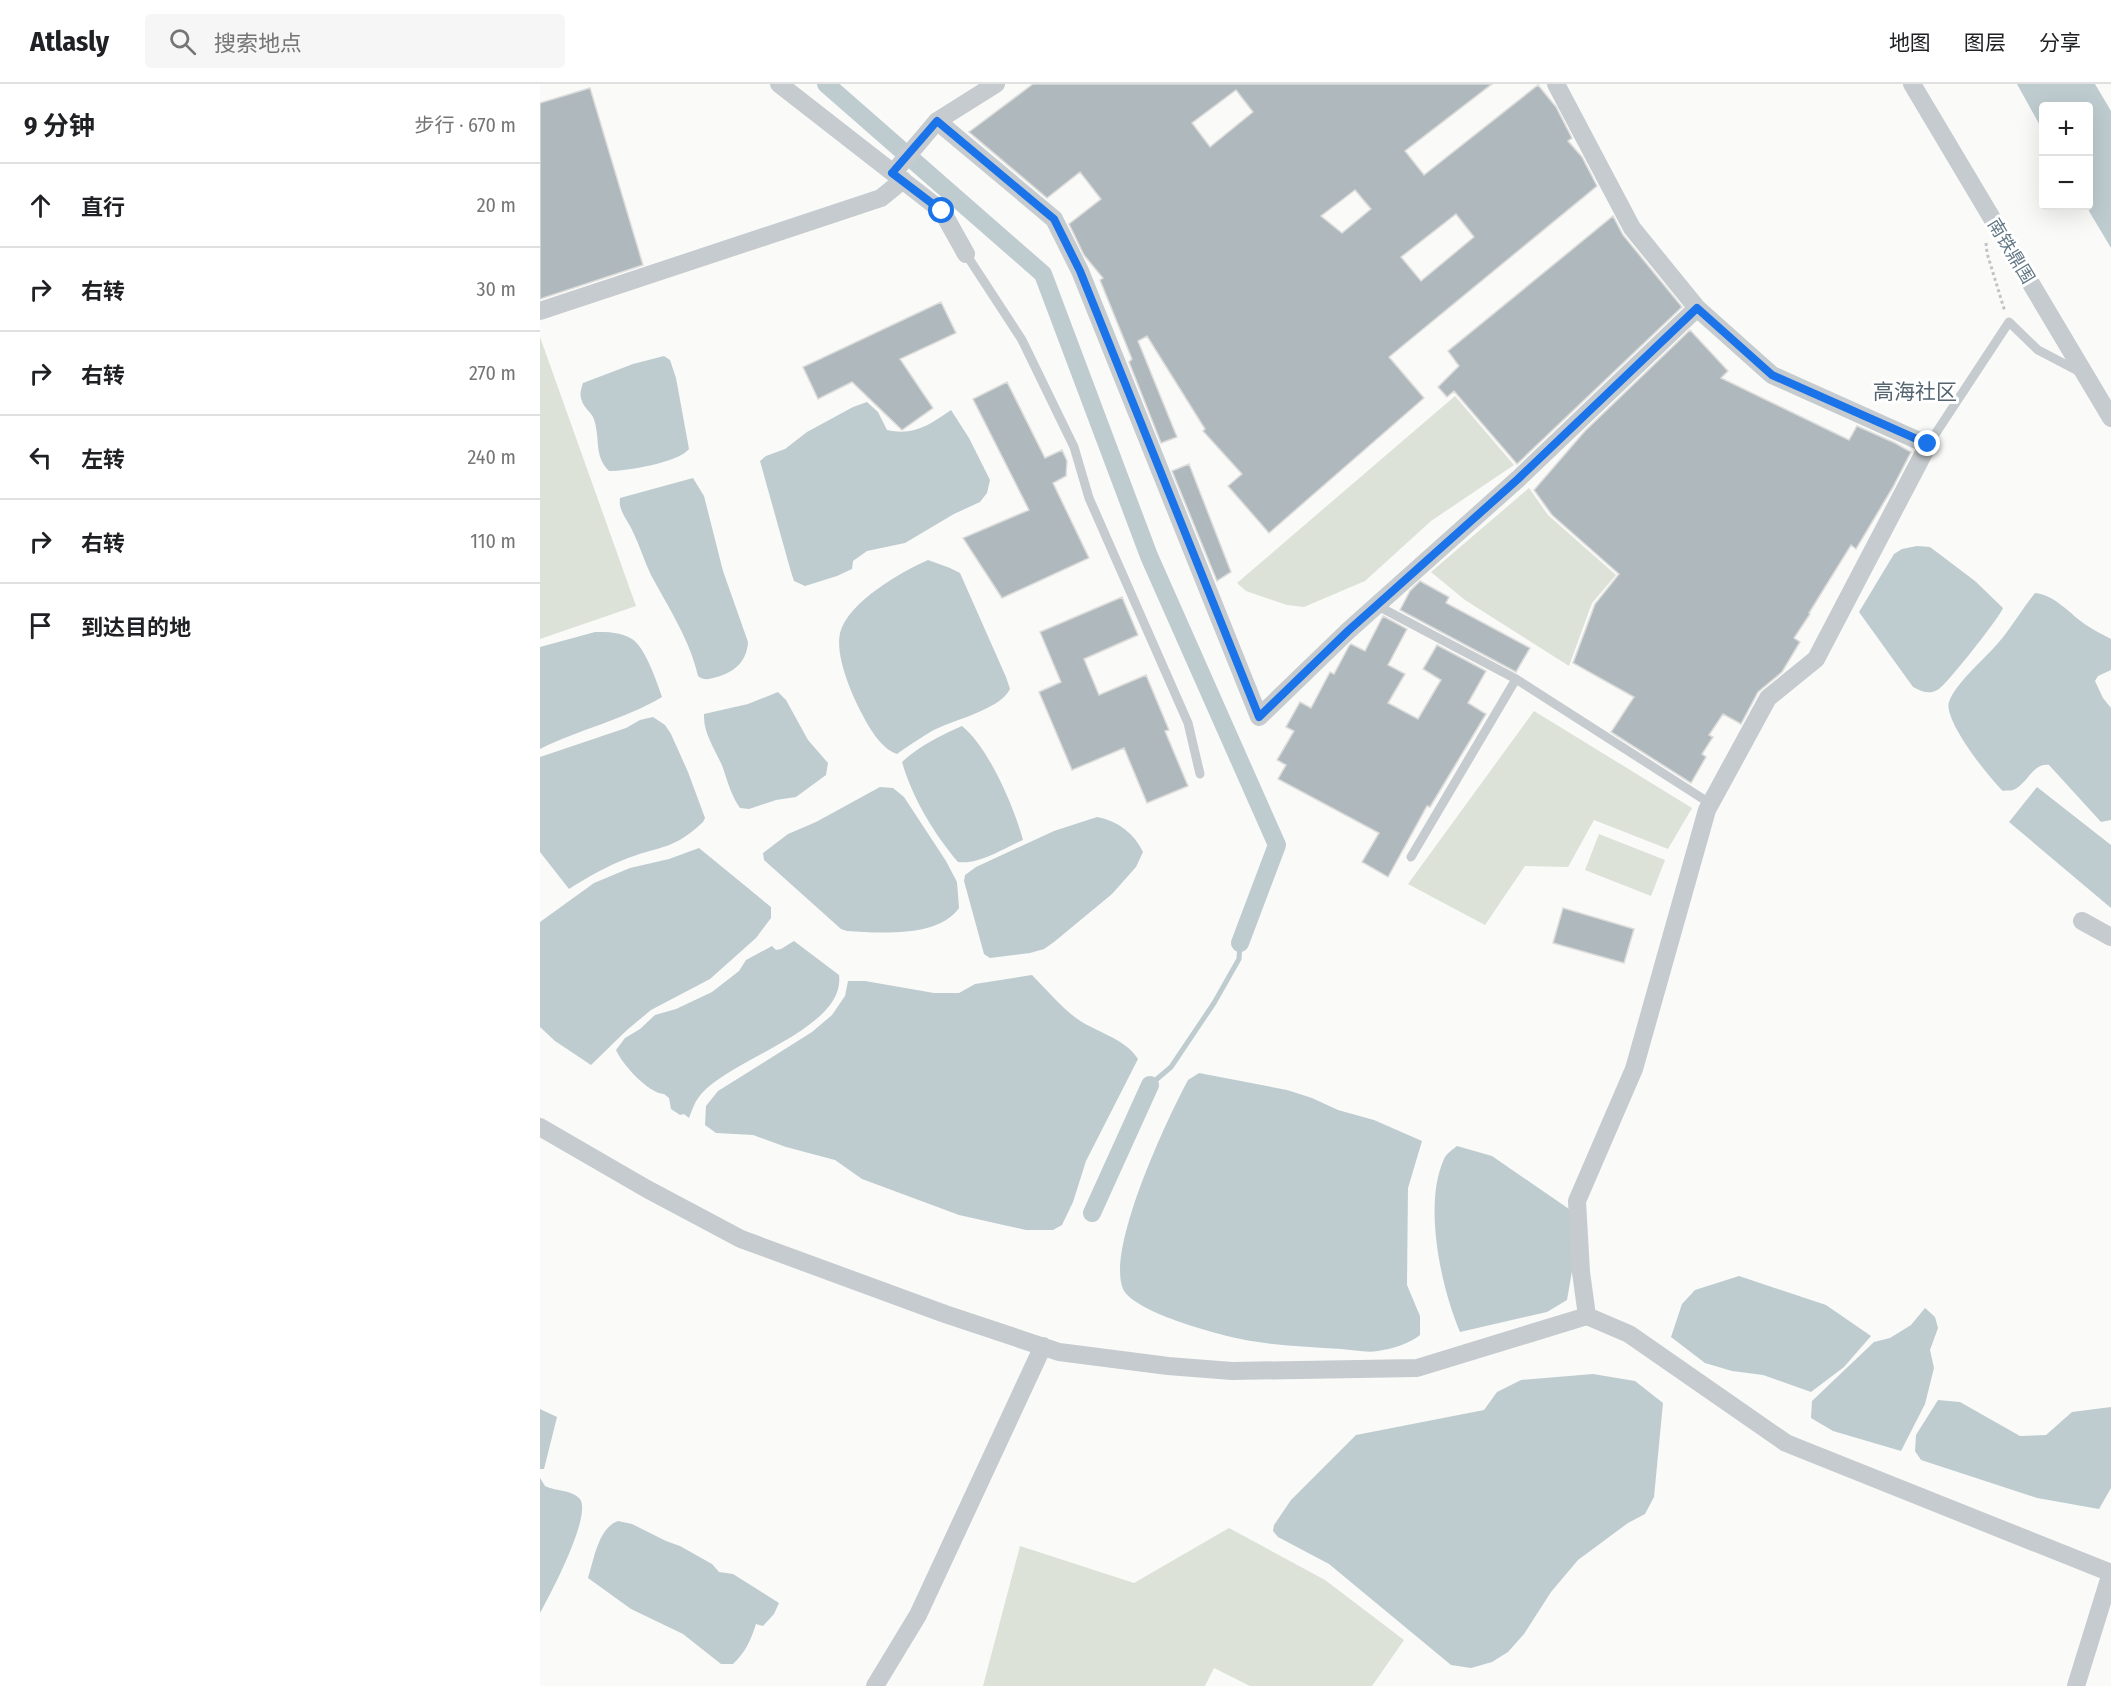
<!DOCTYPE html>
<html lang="zh">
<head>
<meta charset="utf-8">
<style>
  :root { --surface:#fff; --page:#f6f6f6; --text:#202124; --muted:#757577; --line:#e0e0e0 }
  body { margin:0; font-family:"Fira Sans Condensed","Noto Sans SC",sans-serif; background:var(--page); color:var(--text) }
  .controls { position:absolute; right:18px; top:18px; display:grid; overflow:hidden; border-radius:6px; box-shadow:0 6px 24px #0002 }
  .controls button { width:54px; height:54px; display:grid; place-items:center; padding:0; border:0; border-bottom:2px solid var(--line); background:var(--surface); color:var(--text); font:30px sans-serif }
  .stop { position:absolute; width:18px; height:18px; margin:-14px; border:4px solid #1a73e8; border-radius:50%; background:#fff }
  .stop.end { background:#1a73e8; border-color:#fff; box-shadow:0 2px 6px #0008 }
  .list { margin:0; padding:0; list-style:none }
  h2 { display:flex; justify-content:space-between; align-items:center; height:78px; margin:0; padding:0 24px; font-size:26px }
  h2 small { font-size:20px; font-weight:400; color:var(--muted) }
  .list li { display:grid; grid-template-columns:39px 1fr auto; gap:18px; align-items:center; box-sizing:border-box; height:84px; padding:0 24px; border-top:2px solid var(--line) }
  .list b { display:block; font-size:22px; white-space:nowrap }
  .list em { font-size:20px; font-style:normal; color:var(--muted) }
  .icon { flex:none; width:33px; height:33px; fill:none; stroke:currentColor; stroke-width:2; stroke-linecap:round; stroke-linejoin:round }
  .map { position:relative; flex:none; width:1571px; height:1602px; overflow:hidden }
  header { display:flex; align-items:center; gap:36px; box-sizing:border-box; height:84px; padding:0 30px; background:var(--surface); border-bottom:2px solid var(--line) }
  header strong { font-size:28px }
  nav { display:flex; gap:33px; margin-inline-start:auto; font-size:21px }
  .search { width:420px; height:54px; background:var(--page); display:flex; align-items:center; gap:15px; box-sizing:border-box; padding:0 21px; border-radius:6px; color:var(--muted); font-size:22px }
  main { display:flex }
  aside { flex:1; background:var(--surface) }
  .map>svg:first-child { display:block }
  .green { fill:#dce2d8 }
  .water { fill:#beccd0 }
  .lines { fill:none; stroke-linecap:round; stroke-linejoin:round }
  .stream { stroke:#beccd0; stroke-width:5 }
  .canal { stroke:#beccd0; stroke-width:18 }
  .building { fill:#aeb8bd; stroke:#dcdcda; stroke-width:1.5; fill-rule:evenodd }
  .path { stroke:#c1c4c6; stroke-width:3; stroke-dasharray:3 3; stroke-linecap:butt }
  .service { stroke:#c5cbce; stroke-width:9 }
  .minor { stroke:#c5cbce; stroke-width:18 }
  .route { stroke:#1a73e8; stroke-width:8 }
  .labels { text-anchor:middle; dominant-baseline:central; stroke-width:6; stroke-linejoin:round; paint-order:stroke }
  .street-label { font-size:18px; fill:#637885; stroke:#fff }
  .quarter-label { font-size:21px; fill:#556570; stroke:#fff }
</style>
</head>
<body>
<header>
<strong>Atlasly</strong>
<div class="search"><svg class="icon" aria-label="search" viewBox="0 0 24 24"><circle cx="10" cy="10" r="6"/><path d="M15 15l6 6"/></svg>搜索地点</div>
<nav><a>地图</a><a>图层</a><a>分享</a></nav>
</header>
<main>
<aside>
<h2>9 分钟<small>步行 · 670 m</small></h2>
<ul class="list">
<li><svg class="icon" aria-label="ahead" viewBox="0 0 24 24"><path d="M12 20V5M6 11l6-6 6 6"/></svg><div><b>直行</b></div><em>20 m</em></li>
<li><svg class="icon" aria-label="right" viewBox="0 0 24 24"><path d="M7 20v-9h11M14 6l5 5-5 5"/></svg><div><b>右转</b></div><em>30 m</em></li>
<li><svg class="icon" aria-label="right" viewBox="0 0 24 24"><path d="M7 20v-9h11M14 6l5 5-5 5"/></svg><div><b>右转</b></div><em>270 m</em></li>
<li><svg class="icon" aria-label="left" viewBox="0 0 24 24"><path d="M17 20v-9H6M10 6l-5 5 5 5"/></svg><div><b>左转</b></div><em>240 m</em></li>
<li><svg class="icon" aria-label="right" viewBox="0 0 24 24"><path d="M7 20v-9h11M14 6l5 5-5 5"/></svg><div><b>右转</b></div><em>110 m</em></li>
<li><svg class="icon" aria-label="arrive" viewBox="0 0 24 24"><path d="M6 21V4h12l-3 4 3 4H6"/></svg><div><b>到达目的地</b></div></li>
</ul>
</aside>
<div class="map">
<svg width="1571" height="1602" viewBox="0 0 1571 1602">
  <rect width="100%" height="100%" fill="#fafaf8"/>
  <!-- green -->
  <path class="green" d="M0 253 96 522 0 555Z
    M915 312 974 381 891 437 825 497 764 523 747 521 706 507 697 499Z
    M989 404 1008 431 1076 491 1052 519 1029 582 925 516 891 488Z
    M994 627 1152 724 1128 765 1054 736 1028 783 985 782 945 841 868 800Z
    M1059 750 1125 776 1111 812 1045 786Z
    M689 1444 785 1496 864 1556 832 1602H710L674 1584 665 1602H443L480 1462 594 1499Z"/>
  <!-- water -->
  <path class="water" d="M1477 0H1555L1571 27V164L1546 122H1548V22H1504L1503 47Z
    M124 272 130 276 136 294 149 365C138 379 86 387 69 387 53 372 61 351 53 333 50 327 44 324 42 317 39 310 41 306 43 299L93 280Z
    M327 318 338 328 347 346C374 352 389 341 411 326L429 354 450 396 447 409 440 418 414 430 365 459 327 467 313 477 312 485 297 492 265 502 254 497 251 488 220 377 226 372 245 365 267 348 313 323Z
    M153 394 164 412 183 487 208 558C207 577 195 588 177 593 169 595 164 597 158 592 150 556 128 523 111 491 104 477 100 462 93 448 88 436 78 427 80 414Z
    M1377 462 1390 463 1435 497 1463 524C1460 533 1407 600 1399 605 1390 611 1382 608 1373 603L1319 528 1354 470 1362 465Z
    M388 476 410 484 420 489 466 593 470 605C460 626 412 636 392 647 380 654 368 662 357 670 341 665 328 642 321 628 311 609 295 571 300 549 308 518 361 488 388 476Z
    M1495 509C1515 511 1530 530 1546 541 1554 546 1563 551 1571 555V586L1558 592 1555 597 1563 614 1571 624V736L1561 738 1509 681C1492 679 1487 701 1473 706 1470 707 1466 706 1463 707 1449 694 1403 636 1409 618 1416 598 1446 574 1459 558 1472 543 1482 525 1495 509Z
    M55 548C68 548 81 548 92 555 105 563 117 598 122 613 83 636 40 645 0 665V563Z
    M238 608 246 616 268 656 288 679 286 691 256 713 236 716 209 725 200 724C191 711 188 699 183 684 176 666 163 650 164 630L208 620Z
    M113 633 125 641 131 650 148 688 165 734 163 738C135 765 121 762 88 774 67 782 48 793 29 805L0 768V673L86 644 100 636Z
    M422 642C449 664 474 723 483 756 464 764 439 781 418 778 394 750 372 713 362 678 379 662 401 651 422 642Z
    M340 703 353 704 364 713 406 777 417 798 419 824C398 854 339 849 307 847L301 845 224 776 223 769 248 750 276 738Z
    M1497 703 1571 761V824L1469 738Z
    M557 733C578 737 594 749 603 768L596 783 572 810 514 858 504 865 490 869 450 874 444 870 424 797 425 791 436 783 514 747Z
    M159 764 231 823V834L216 854 170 895 111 926 87 946 51 981 15 957 0 943V838L54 799 90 784 129 775Z
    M254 857 299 891C306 946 187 975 159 1013 154 1019 152 1027 149 1034L144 1030 140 1031 131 1025 129 1014 124 1010C108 1009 82 980 76 966L85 954 100 945 115 931 136 925 172 908 199 887 206 876 232 862 236 866 241 865Z
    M492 891C506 905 520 922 536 934 555 948 585 954 598 975L546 1077 533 1118 522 1141 513 1146H486L419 1131 322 1095 295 1076 246 1063 213 1051 176 1049 165 1041 166 1022 178 1007 272 948 292 931 305 912 308 897H325L394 909H419L435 900Z
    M659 989 747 1006 772 1014 798 1026 834 1036 882 1057 868 1104 867 1201 880 1232V1251C869 1260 851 1265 838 1267 827 1269 813 1266 801 1265 772 1263 741 1262 711 1257 685 1253 594 1229 583 1205 566 1165 627 1035 648 996Z
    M917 1062 952 1072 1029 1125 1038 1152 1027 1216 1007 1228 920 1248C901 1203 883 1121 904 1075 906 1070 912 1066 917 1062Z
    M1199 1192 1286 1221 1331 1252 1304 1283 1271 1308 1223 1291 1192 1287 1165 1279 1131 1253 1142 1220 1155 1206Z
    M1385 1224 1395 1233 1398 1244 1390 1266 1394 1284 1385 1320 1361 1367 1293 1347 1271 1334 1272 1317 1334 1258 1350 1254 1371 1241Z
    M1053 1290 1095 1297 1123 1319 1114 1413 1105 1430 1088 1439 1038 1476 1011 1508 984 1550 968 1568 952 1578 931 1584 911 1581 789 1480 738 1453 733 1447 734 1441 751 1416 816 1351 944 1326 957 1308 981 1296Z
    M1398 1316 1420 1318 1480 1352 1506 1351 1532 1328 1571 1323V1404L1559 1425 1497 1414 1381 1376 1375 1367 1376 1351Z
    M0 1325 17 1333 4 1385H0Z
    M0 1394 5 1402C15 1407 33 1406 40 1415 52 1432 10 1511 0 1529Z
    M78 1437 92 1440 126 1457 140 1462 172 1480 179 1488 193 1490 239 1519 234 1530 223 1542 216 1540C211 1556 205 1569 193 1580H181L143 1550 91 1525 48 1494C54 1476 58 1444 78 1437Z"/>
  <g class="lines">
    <!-- stream -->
    <path class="stream" d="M610 1001 631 983 674 919 699 875 700 859"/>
    <!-- canal -->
    <path class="canal" d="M286 0 503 190 609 472 737 761 700 859
      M552 1129 610 1001"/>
  </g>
  <!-- building -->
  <path class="building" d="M493 0H952L865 67 884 91 998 1 1016 23 1032 54 1028 57 1042 73 1057 102 849 273 884 314 729 449 688 402 702 390 663 347 665 345 607 252 598 257 637 353 621 359 589 278 592 275 560 196 563 194 544 171 529 140 561 115 540 88 507 114 429 48ZM696 6 713 28 670 63 652 39ZM815 106 831 125 802 149 781 132ZM916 130 934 153 881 197 861 173Z
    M50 4 103 181 0 215V19Z
    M1073 132 1083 151 1142 223 977 380 914 307 907 313 898 303 919 282 908 267Z
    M401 218 416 249 360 275 393 324 362 346 312 298 278 315 263 283Z
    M1150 246 1188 287 1181 294 1309 356 1317 342 1355 359 1371 368 1353 403 1316 465 1311 461 1269 529 1270 530 1254 554 1260 558 1242 588 1218 608 1201 640 1183 630 1169 651 1173 653 1162 670 1166 673 1151 699 1071 648 1094 613 1033 579 1055 520 1079 490 1012 431 994 406 1045 347Z
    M467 298 505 374 522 366 527 377 526 392 513 399 549 474 462 514 423 454 489 426 433 315Z
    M649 380 691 488 677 497 632 387Z
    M880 497 909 513 906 519 990 564 976 588 860 526 870 507Z
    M582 513 598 551 544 575 559 611 606 591 629 646 625 647 648 702 607 719 584 664 532 686 499 608 521 598 500 548Z
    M843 532 867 545 848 581 865 590 848 619 878 635 901 596 883 585 897 561 946 587 928 619 946 630 890 723 887 722 848 793 822 778 839 749 738 695 746 681 737 676 754 647 746 643 760 618 771 624 790 588 794 590 809 562 811 560 825 567Z
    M1023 824 1094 845 1084 879 1013 859Z"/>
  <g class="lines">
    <!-- path -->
    <path class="path" d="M1446 159 1447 169 1465 228"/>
    <!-- service -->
    <path class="service" d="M426 170 482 256 534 363 549 414 648 639 660 690
      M1388 361 1469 238 1498 266 1540 288
      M836 521 976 595 1171 720
      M871 773 976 595"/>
    <!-- minor -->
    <path class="minor" d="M239 0 402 127 426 170
      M1016 0 1092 144 1157 224 1232 291 1388 361 1276 575 1228 614 1167 726 1094 985 1037 1117 1041 1188 1047 1232
      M1372 0 1571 334
      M397 37 514 135 540 187 719 633 809 546 978 395 1157 224
      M353 89 397 37 456 0
      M0 227 341 114 363 96
      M1542 837 1571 853
      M0 1043 107 1105 201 1155 405 1230 519 1268 628 1282 692 1287 877 1284 1047 1232 1089 1250 1246 1359 1571 1489 1536 1602
      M335 1602 378 1531 503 1262"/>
  </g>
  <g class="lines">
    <!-- route -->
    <path class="route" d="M402 127 352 89 397 37 514 135 540 187 719 633 809 546 978 395 1157 224 1232 291 1388 360"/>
  </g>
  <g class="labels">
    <!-- street labels -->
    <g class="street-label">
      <text transform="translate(1471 167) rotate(59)">南铁鼎围</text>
    </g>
    <!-- quarter labels -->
    <g class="quarter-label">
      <text x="1375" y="308">高海社区</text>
    </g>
  </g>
</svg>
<div class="controls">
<button>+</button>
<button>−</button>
</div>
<div class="stop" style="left:402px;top:127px"></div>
<div class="stop end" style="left:1388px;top:360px"></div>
</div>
</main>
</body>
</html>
